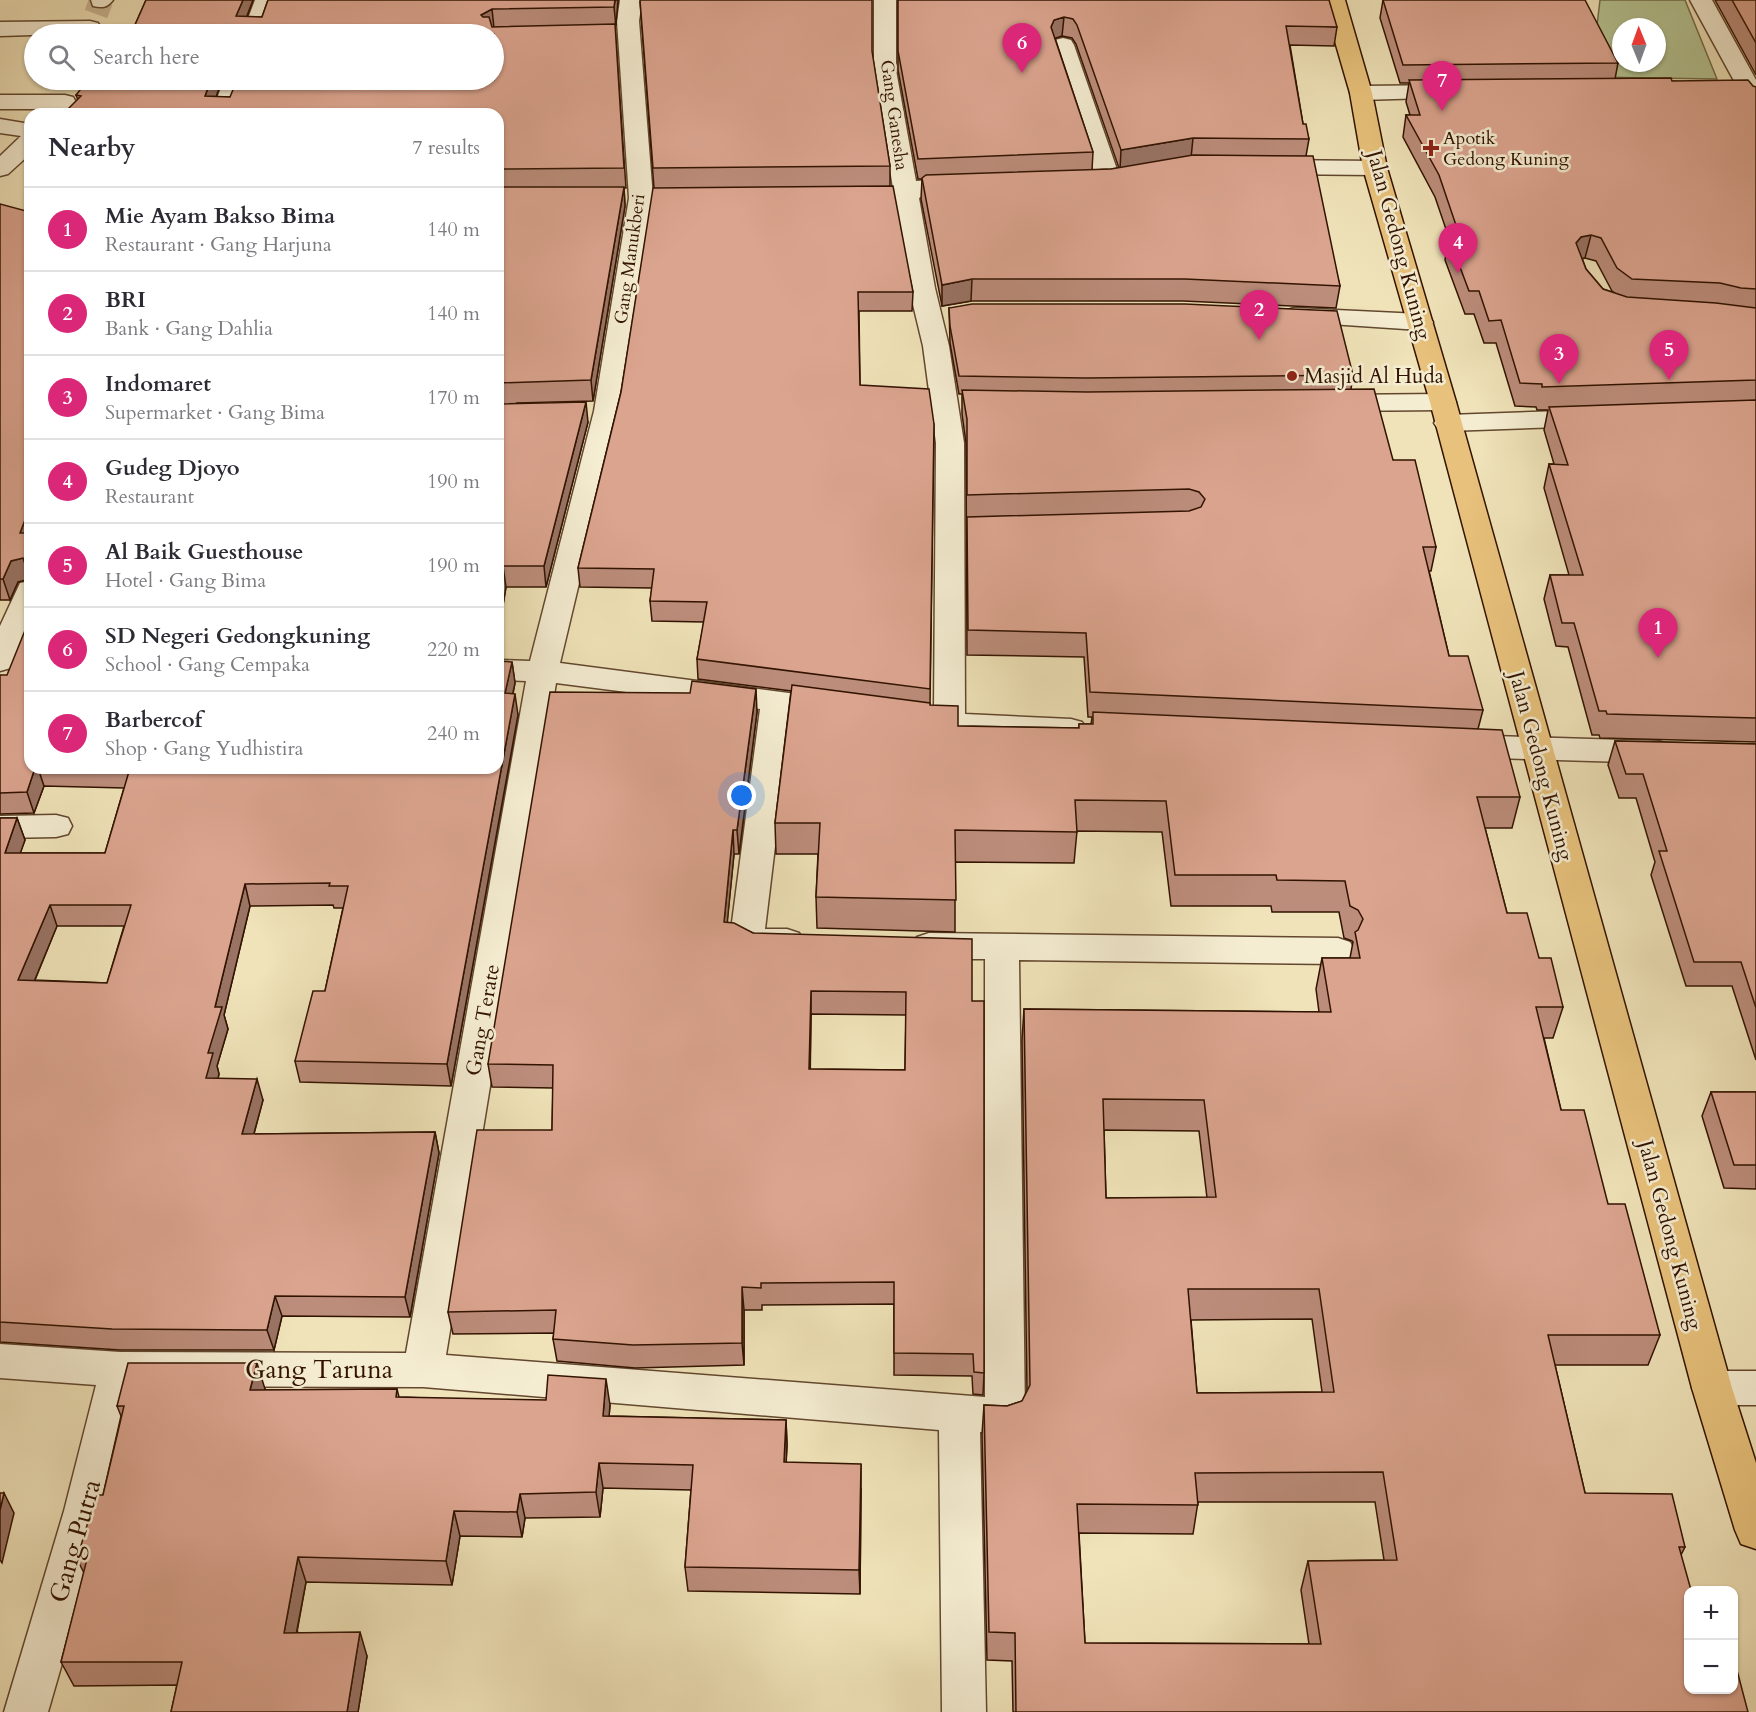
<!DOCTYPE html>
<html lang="en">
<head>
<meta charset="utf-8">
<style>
  :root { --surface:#fff; --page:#f7f7f7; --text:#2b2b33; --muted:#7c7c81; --line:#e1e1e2; --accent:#db2777 }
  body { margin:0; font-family:Cardo,serif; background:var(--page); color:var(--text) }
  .controls { position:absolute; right:18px; bottom:18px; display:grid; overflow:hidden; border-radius:12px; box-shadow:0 2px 4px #0004 }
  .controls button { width:54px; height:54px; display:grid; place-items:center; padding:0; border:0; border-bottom:2px solid var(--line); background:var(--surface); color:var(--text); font:30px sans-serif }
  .compass { position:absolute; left:1612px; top:18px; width:54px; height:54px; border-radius:50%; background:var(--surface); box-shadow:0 2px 4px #0004; rotate:359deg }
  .you { position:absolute; left:742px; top:796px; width:21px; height:21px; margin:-15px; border:4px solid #fff; border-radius:50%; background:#1a73e8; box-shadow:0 0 0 9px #1a73e833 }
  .badge { display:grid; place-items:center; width:39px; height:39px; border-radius:50%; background:var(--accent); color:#fff; font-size:20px; font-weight:700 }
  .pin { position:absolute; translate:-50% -50px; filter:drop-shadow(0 2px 3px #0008) }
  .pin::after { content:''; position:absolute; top:32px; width:21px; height:18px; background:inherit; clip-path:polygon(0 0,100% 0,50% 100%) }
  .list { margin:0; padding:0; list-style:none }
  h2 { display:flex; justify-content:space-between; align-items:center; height:78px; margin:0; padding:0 24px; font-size:26px }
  h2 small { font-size:20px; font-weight:400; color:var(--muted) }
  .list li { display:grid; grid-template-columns:39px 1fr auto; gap:18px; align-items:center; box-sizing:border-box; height:84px; padding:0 24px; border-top:2px solid var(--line) }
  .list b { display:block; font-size:22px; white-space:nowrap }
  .list p { margin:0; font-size:20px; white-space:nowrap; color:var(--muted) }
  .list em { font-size:20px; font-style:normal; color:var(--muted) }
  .icon { flex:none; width:33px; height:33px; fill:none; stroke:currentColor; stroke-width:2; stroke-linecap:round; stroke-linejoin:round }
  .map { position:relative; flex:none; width:1756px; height:1712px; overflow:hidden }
  .search { position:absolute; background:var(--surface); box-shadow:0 2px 4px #0004; left:24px; top:24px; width:480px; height:66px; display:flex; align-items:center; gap:15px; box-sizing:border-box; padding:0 21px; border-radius:33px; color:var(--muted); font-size:22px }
  .panel { position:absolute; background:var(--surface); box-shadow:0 2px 4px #0004; left:24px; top:108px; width:480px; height:666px; border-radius:18px }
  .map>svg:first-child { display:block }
  .green { fill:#b5c593; stroke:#746c4a; stroke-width:1.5; fill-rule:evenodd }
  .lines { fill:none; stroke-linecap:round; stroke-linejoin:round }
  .street-tunnel { stroke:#cab994; stroke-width:24; stroke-dasharray:24 12; stroke-linecap:butt }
  .street-casing { stroke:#62472e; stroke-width:3 }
  .primary-casing { stroke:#321300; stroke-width:3 }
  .street { fill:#f5edd2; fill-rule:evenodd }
  .primary { fill:#e8c27c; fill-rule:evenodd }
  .wall { fill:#bc8d7b; stroke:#321300; stroke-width:1.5; fill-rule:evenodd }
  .shaded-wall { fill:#997364; stroke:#321300; stroke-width:1.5 }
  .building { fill:#dba48f; stroke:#321300; stroke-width:1.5; fill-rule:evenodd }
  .poi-dot { fill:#8f2418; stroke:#f5edd2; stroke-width:2 }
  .labels { text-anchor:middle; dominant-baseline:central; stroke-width:5; stroke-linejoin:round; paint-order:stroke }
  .far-street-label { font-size:18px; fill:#321300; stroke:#f5edd2 }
  .far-poi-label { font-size:18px; fill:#321300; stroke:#f5edd2; text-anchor:start }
  .street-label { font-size:21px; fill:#321300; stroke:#f5edd2 }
  .poi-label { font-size:21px; fill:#321300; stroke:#f5edd2; text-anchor:start }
  .near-street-label { font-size:26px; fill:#321300; stroke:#f5edd2 }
</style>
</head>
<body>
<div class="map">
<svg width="1756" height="1712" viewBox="0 0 1756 1712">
  <rect width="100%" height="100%" fill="#f0e3b9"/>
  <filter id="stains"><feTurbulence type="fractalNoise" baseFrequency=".00333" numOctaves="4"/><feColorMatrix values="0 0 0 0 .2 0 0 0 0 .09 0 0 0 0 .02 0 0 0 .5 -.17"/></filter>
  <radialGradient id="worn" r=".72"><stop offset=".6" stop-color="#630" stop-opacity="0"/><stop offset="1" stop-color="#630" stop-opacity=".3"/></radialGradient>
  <!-- green -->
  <path class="green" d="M1600 0H1685L1717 79 1591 77ZM1621 27H1657V63H1621Z"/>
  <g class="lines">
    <!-- street-tunnel -->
    <path class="street-tunnel" d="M96 14 101 1"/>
    <defs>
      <path id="street" d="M91 0H113C107 8 102 8 93 6Z
        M255 0H277L264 34H242Z
        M620 0H642L639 21 653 198 620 411 560 663 835 699 846 702 850 709 846 716 835 719 791 714 765 929H787L799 933 804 942 799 951C777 958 736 960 731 930L760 709 556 683 446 1355 985 1397V959H929L917 955 912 946 917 937 929 933 1338 938 1350 942 1355 951 1350 960 1338 964 1019 960 1025 1415 1019 1428 1005 1433 980 1432 986 1712H942L939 1430 423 1387 136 1386 106 1511 48 1712H4L64 1511 96 1385 0 1378V1344L120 1352 406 1353 526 681 498 680V660L530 661 594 411 629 198 617 21Z
        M874 0H896V70L916 181 965 178 973 180 977 185 973 190C956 194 934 189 919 198L935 288 949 346 964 443 965 714 1071 719 1082 722 1087 729 1082 736 1071 739 949 734 902 726 897 719 902 712 913 709 934 711 936 443 923 346 909 288 895 202 843 199 839 194 843 189 851 187 893 188 874 70Z
        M1690 0H1712L1756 80V108L1748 106 1745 101Z
        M90 21 98 23 101 28 98 33 0 36V22Z
        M1063 38 1071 40 1074 45 1121 181 1117 186 1109 188 1101 186 1097 181 1052 45 1055 40Z
        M224 80H246L233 114H211Z
        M1453 85 1461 87 1464 92 1461 97 1361 100 1353 98 1350 93 1353 88 1361 86Z
        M0 95H65L73 97 76 102 73 107 65 109H0Z
        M0 119 30 124V154L8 174 0 176V156L21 136 0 133Z
        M1271 160 1375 161 1383 163 1387 168 1383 173 1375 175 1271 174 1263 172 1259 167 1263 162Z
        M1294 308 1420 314 1429 317 1433 322 1429 327 1420 330 1285 321 1281 316 1285 311Z
        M1443 394 1452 396 1456 402 1452 408 1443 410 1333 411 1324 409 1320 403 1324 397 1333 395Z
        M1590 410 1600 412 1604 418 1600 424 1590 426 1448 431 1438 429 1434 423 1438 417 1448 415Z
        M30 581V625L11 668 0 671V626L20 583Z
        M1461 735 1658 741 1669 744 1674 752 1669 760 1658 763 1461 757 1450 754 1445 746 1450 738Z
        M56 815 68 818 72 826 68 834 56 837 0 838V816Z
        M1712 1371H1756V1405H1712L1698 1400 1692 1388 1698 1376Z"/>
      <path id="primary" d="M1323 0H1345L1372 93 1387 168 1456 402 1732 1388 1756 1463V1549L1741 1544 1735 1530 1692 1388 1430 402 1363 168 1350 93Z"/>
    </defs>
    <!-- street casing -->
    <use href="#street" class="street-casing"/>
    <!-- primary casing -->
    <use href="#primary" class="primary-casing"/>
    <!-- street -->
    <use href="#street" class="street"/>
    <!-- primary -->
    <use href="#primary" class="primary"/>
  </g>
  <!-- wall -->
  <path class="wall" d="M146 0H253L247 17H262L268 0H618L615 26 626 188H624L625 206 593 401 516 403 588 422 546 587H506L498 635V114L78 100 76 95 230 97 494 80 131 34Z
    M898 0 1337 27 1334 46 1290 45 1303 124 1309 139 1306 156 1340 286 1336 308 1183 301H971L942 306 921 199 922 179H918L898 70ZM1062 36 1072 38 1076 44 1119 168 1111 169 1092 170 1093 152 1055 38Z
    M1383 0 1618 63 1615 79 1672 81 1756 87V742L1600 738 1599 735H1592L1568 647 1556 646 1544 599 1550 575H1569L1544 488 1549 464H1554L1544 430 1548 410H1537L1536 407 1515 406 1496 343H1484L1474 314H1465L1445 260 1449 238 1435 197 1403 137 1406 115H1410L1406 102 1409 83H1400L1380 18ZM1582 258H1585L1596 261 1612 291 1615 293 1603 289 1586 269Z
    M1715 0H1756V75Z
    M640 2 872 52 890 166V186L913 292 912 311H859L860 385 934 424 930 705 958 726 1079 728V724H1091L1092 717H1088L1084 657 967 655 966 443 962 414V394H959L950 343 949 308 1353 375 1351 389 1393 460 1436 547 1431 571H1429L1449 656 1483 710 1478 729 1520 797 1512 828H1485L1507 913 1539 958 1563 1007 1553 1038H1544L1561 1110 1608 1204 1660 1335 1648 1365H1555L1585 1493 1685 1547 1681 1555 1689 1689 1748 1712H1013L1012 1661 987 1660 982 1434 984 1405 1007 1406 1022 1401 1027 1391 1022 1040 1024 1009 1319 1012 1316 989 1322 958H1350L1353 942 1352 941 1344 938 1339 912H1272L1271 906H1171L1162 832 1077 831 1074 863 955 862V932L817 928 816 897 818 854H776L775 823 791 691 698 679 697 659 704 622 652 621 650 601 652 588 580 587 578 568 621 392 654 188ZM1104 1130 1199 1131 1207 1198H1106ZM1312 1319 1322 1392 1197 1393 1191 1320ZM1198 1502H1375L1384 1560 1308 1561 1301 1590 1309 1644 1085 1643 1079 1533 1193 1534Z
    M0 204 30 579V593L26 580 18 582 10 600H0Z
    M512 662 515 683 513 694 518 715 451 1086 300 1082 295 1061 325 991 343 908H334L333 905 250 906 224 1015 228 1029 217 1066 219 1074 218 1078 263 1100 254 1134 435 1132 439 1153 410 1317 282 1316 274 1350H120L0 1342V818H17L25 840 20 853H105L124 788 44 786 34 813 0 814V675L30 768H498ZM57 926H124L107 983 35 980Z
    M757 712 739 854H734L727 922 753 933 972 1001 984 1373 983 1395 973 1394 972 1376 894 1375V1304L762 1305V1310H744V1365L635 1368 557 1361 553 1339 554 1333 453 1334 448 1312 552 1130 553 1088 492 1087 488 1064ZM811 1014 906 1015 905 1070 810 1069Z
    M1615 741 1756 744V1060L1732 986H1686L1651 875 1655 862 1636 798H1619L1608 765Z
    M1711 1092H1756V1189L1724 1188 1702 1116Z
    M265 1389V1390L397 1389 399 1397 610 1405 609 1416 786 1420 787 1445 786 1462 861 1489 860 1594 688 1591 685 1567 691 1490 603 1488 600 1517 525 1518 522 1537 460 1536 452 1585 306 1582 297 1632 367 1656 358 1712H171L177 1685 74 1686 61 1662 84 1573 77 1559 103 1495 121 1416 117 1406Z"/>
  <!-- shaded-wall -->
  <path class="shaded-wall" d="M243 0H253L240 34 236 16Z
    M615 0H618L616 26 614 7Z
    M492 9 494 28 483 33 481 15Z
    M1064 17 1062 36 1053 39 1051 27 1054 20Z
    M211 80H222L210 114 205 96Z
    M1193 138 1191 158 1120 169 1121 150Z
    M624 187 625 206 593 401 591 380Z
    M1591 235 1585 258 1576 260V243L1581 237Z
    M972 279 971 301 942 306V285Z
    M586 402 588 422 546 587 544 566Z
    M30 507V545L20 533Z
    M23 558 30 579 18 582 10 600 3 579 11 561Z
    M503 566 506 587 498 635V597Z
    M512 662 515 683 508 715 505 693Z
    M756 689 757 712 739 854 737 830Z
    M515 694 518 715 451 1086 447 1064Z
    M35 768H38L44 786 34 813 27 792Z
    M17 818 25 840 13 874 5 853Z
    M733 830 734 854 725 946 724 922Z
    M245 884 250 906 224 1015 228 1029 217 1066 219 1074 213 1099 206 1078 208 1053 215 1007Z
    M50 905 57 926 26 1001 18 980Z
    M811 991V1014L810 1092 809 1069Z
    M257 1079 263 1100 248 1155 242 1134Z
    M435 1132 439 1153 410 1317 405 1297Z
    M742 1287 744 1310V1365L742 1343Z
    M275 1296 282 1316 274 1350 267 1330Z
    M257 1363 265 1389 259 1416 250 1390Z
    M606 1379 610 1405 607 1442 603 1416Z
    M786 1420 787 1445 785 1487 784 1462Z
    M599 1463 603 1488 600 1517 596 1492Z
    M861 1464V1489L860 1594 859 1570Z
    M4 1493 14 1513 2 1563 0 1560V1510Z
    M520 1494 525 1518 522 1537 517 1512Z
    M454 1511 460 1536 452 1585 446 1561Z
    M298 1557 306 1582 292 1656 284 1633Z
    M360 1632 367 1656 358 1712H347Z"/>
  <!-- building -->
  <path class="building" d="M146 0H243L236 16 262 17 268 0H615L614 7 492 9 481 15 483 17H489L492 27 615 24 624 168 498 169V114H63L81 96 76 95 88 80H211L205 96 230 97 237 80H494V34H131Z
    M640 0H872V51L890 166 653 168Z
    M898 0H1329L1337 27 1286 26 1303 124H1306L1309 139 1193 138 1121 150 1077 25 1073 19 1064 17 1054 20 1051 27 1093 152 918 159 898 51Z
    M1383 0H1585L1618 63 1403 65Z
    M1732 0H1756V43Z
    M1671 78 1672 81 1748 80 1753 86 1756 87V289L1741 288 1720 283 1632 279 1617 268 1601 238 1591 235 1581 237 1576 243 1586 269 1603 289 1627 297 1716 303 1756 308V380L1542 387V384L1520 383 1501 320 1489 321 1479 291H1469L1449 238 1460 237 1439 175 1406 115H1420L1409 80Z
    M1193 155 1313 156 1340 286 1185 279H972L942 285 922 178 926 175 1111 169Z
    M893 186 913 292H858L860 385 929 389 934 424 930 689 697 659 707 602 650 601 654 569 578 568 621 392 653 188Z
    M498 187H624L591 380 498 383Z
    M0 204 30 212V507L20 533H30V579H26V560L23 558 11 561 3 579H0Z
    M972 304H1185L1337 311 1353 375 1086 378 959 376 950 326 949 308Z
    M1374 389 1393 460H1415L1436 547H1423L1449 656H1468L1483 710 1090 692 1086 633 968 630 967 517 1189 511 1201 507 1205 499 1199 492 1189 489 967 495V419L962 390 1087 392Z
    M1756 400V718L1607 714 1606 711H1599L1574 623H1562L1550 575H1583L1549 464 1568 465 1549 407Z
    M586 402 544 566H503L498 597V404Z
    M30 618V768H35L27 792 0 793V675H7Z
    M498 661 512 662 505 693 515 694 447 1064 295 1061 313 991H325L348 886H329L330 883 245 884 215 1007H222L208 1053H213L206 1078 257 1079 242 1134 435 1132 405 1297 275 1296 267 1330 112 1329 0 1322V818H17L5 853H105L130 768H498ZM50 905H131L107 983 18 980Z
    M692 681 756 689 737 830H733L724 922 734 923 753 933 972 939V1001H984V1373L974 1372 973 1354 894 1353V1282L761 1283V1288L742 1287V1343L633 1345 553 1339 556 1310 448 1312 477 1130H552L553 1065 488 1064 550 692 690 693ZM811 991 906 992 905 1070 809 1069Z
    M792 685 930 703V705L958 706V726L1079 728V724H1093V712L1502 730 1520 797H1477L1507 913H1527L1539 958H1551L1563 1007H1536L1561 1110H1584L1608 1204H1625L1660 1335H1548L1585 1493 1672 1494 1685 1547H1679L1691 1590H1689V1689H1734V1659L1748 1712H1016L1015 1633 989 1632 984 1405 1007 1406 1022 1401 1030 1385 1024 1009 1331 1012 1322 958H1360L1355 932 1358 930 1363 919 1358 910 1350 906 1345 881 1277 880 1276 875H1175L1166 801 1075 800 1077 832 955 830 956 900 816 897 820 823H775ZM1103 1099 1204 1100 1216 1197 1106 1198ZM1188 1289H1319L1334 1392 1197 1393ZM1383 1472 1397 1560 1308 1561 1321 1644 1085 1643 1077 1504 1198 1505 1195 1473Z
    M1615 741 1756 744V1008L1741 962H1694L1659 851H1667L1643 774H1626Z
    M1711 1092H1756V1165H1734Z
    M128 1363H257L250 1390 397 1389 396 1397 546 1400 548 1375 606 1379 603 1416 786 1420 784 1462 861 1464 859 1570 685 1567 693 1465 599 1463 596 1492 520 1494 517 1512 454 1511 446 1561 298 1557 284 1633 360 1632 347 1712H171L182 1662H61L87 1559H77L96 1495H103L124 1406H117Z
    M0 1493H4L0 1510Z"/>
  <!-- markers -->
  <g class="poi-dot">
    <path d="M1428 139h6v6h6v6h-6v6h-6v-6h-6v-6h6z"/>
    <circle cx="1292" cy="376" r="6"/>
  </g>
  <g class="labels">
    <!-- far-street labels -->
    <g class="far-street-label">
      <text transform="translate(894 115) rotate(82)">Gang Ganesha</text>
      <text transform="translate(630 259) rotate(-82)">Gang Manukberi</text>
    </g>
    <!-- far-poi labels -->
    <g class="far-poi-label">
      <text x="1443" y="138">Apotik<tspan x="1443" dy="21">Gedong Kuning</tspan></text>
    </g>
    <!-- street labels -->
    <g class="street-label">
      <text transform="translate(1399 245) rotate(75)">Jalan Gedong Kuning</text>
      <text transform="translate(1541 766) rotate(75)">Jalan Gedong Kuning</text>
      <text transform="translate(483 1020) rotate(-80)">Gang Terate</text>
      <text transform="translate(1670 1235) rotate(75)">Jalan Gedong Kuning</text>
    </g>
    <!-- poi labels -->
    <g class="poi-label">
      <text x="1304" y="376">Masjid Al Huda</text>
    </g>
    <!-- near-street labels -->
    <g class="near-street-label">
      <text x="319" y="1369">Gang Taruna</text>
      <text transform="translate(75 1541) rotate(-74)">Gang Putra</text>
    </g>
  </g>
  <rect width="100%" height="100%" filter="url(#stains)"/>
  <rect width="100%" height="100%" fill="url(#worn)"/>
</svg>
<div class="controls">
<button>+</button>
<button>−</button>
</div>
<svg class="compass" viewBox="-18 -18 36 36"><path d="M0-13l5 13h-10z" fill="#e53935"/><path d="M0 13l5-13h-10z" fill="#7c7c81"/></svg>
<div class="you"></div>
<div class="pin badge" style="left:1658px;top:658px">1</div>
<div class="pin badge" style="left:1259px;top:340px">2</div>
<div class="pin badge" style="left:1559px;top:384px">3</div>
<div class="pin badge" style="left:1458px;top:273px">4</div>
<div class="pin badge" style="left:1669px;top:380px">5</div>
<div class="pin badge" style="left:1022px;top:73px">6</div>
<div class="pin badge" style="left:1442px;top:111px">7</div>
<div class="search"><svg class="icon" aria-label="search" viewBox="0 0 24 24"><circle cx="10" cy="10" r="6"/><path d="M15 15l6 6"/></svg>Search here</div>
<section class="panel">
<h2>Nearby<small>7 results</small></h2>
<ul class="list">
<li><span class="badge">1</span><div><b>Mie Ayam Bakso Bima</b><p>Restaurant · Gang Harjuna</p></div><em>140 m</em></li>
<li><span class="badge">2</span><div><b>BRI</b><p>Bank · Gang Dahlia</p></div><em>140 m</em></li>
<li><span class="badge">3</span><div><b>Indomaret</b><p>Supermarket · Gang Bima</p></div><em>170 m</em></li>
<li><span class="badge">4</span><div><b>Gudeg Djoyo</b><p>Restaurant</p></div><em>190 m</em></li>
<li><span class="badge">5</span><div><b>Al Baik Guesthouse</b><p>Hotel · Gang Bima</p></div><em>190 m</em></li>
<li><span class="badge">6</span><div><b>SD Negeri Gedongkuning</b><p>School · Gang Cempaka</p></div><em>220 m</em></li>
<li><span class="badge">7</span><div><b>Barbercof</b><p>Shop · Gang Yudhistira</p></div><em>240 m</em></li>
</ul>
</section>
</div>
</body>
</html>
